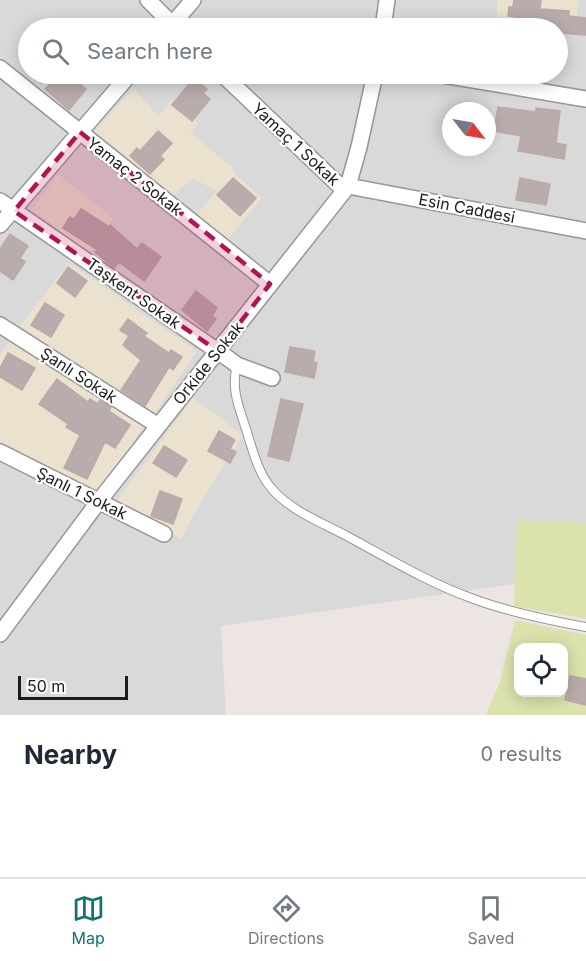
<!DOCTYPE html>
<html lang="en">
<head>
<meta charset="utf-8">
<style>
  :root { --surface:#fff; --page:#f6f6f7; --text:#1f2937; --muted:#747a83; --line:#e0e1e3; --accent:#0f766e }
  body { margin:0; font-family:Inter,sans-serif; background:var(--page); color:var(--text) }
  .controls { position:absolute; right:18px; bottom:18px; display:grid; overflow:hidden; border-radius:12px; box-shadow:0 3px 15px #0003 }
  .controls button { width:54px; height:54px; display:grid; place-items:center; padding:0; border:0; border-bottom:2px solid var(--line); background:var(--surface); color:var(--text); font:30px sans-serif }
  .compass { position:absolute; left:442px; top:102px; width:54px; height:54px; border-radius:50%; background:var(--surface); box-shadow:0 3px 15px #0003; rotate:121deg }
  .scale { position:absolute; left:18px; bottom:15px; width:110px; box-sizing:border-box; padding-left:6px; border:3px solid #1c1c1c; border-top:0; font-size:16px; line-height:21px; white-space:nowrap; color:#1c1c1c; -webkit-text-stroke:4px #fff; paint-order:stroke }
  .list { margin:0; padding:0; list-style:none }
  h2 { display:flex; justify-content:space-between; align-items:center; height:78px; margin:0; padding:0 24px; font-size:26px }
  h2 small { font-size:20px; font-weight:400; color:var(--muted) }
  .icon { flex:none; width:33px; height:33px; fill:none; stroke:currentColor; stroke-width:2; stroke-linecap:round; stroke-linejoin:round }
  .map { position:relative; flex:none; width:586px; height:715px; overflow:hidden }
  .search { position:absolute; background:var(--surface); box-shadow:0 3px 15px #0003; left:18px; right:18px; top:18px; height:66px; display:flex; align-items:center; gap:15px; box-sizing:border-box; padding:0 21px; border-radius:33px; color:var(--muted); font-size:22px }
  .sheet { height:162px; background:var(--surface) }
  nav { display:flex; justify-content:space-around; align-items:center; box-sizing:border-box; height:84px; border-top:2px solid var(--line); background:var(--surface); font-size:16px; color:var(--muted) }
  nav a { display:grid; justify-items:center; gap:3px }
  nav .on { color:var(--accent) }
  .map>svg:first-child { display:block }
  .residential { fill:#dad9d9; fill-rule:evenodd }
  .farmland { fill:#eae2cf }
  .grass { fill:#dbe2ac; fill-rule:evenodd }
  .building { fill:#b9acac; stroke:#bca8a6; stroke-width:1.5 }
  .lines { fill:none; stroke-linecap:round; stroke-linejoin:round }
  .service-casing { stroke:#969696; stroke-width:10 }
  .minor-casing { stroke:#969696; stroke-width:18 }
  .service { stroke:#fff; stroke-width:8 }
  .minor { stroke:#fff; stroke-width:15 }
  .marked { fill:#b5134f; fill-opacity:0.2; stroke:#b5134f; stroke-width:4.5; stroke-dasharray:12 8; stroke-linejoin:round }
  .labels { text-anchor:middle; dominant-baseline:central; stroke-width:4.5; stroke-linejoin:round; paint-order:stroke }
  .street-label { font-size:16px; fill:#1c1c1c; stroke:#fff }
</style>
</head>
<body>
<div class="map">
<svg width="586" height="715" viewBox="0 0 586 715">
  <rect width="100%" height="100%" fill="#ece5e2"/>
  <!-- residential -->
  <path class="residential" d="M0 0H586V574L221 626 226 715H0ZM28 28H558V74H28ZM451 111H487V147H451Z"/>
  <!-- farmland -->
  <path class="farmland" d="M497 0H578L576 36 558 34V28H497Z
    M134 88 158 117 171 101 199 123 190 133 232 167 235 174 262 198 227 240 197 214 217 191 193 178 172 196 95 131Z
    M58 174 114 219 90 253 32 210Z
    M69 263 197 351 153 416 20 326Z
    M12 338 145 425 97 492 0 441V355Z
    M193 398 243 435 201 502 181 539 116 502Z"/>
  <!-- grass -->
  <path class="grass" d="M517 520 586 523V619L514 606Z
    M515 620 586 635V715H486L500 682ZM518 648H564V692H518Z"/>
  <!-- building -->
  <path class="building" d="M514 0H541L540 9 569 11V16L586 18V35L558 33V28H534L535 20 508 16 509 7H513Z
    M59 74H68L86 89 69 110 45 89Z
    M194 78 207 89 203 93 210 99 192 121 172 105Z
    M498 107 536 112V108L560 111 556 143 566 145 564 159 518 151 521 136 494 131Z
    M158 131 172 143 160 156 164 159 150 174 130 156 137 148 140 151Z
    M233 178 256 198 240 216 217 195Z
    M520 178 550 184 546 205 516 200Z
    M81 209 109 227 110 225 137 249 142 243 161 257 144 281 119 262 114 268 95 252 98 250 63 228 70 217 74 219Z
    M10 234 28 246 20 258 25 262 13 280 0 271V249Z
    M68 267 87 281 75 297 57 283Z
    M196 291 217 308 212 316 216 319 207 331 182 310Z
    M45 303 64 315 51 337 31 325Z
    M128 319 147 333 144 336 169 353 171 350 182 357 173 370 169 367 145 406 121 390 141 360 123 345 129 336 120 330Z
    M290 347 315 351 313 362 317 363 314 378 285 372Z
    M8 353 35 368 22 390 0 377V368Z
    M57 379 88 402 90 399 98 404 100 400 111 407 109 411 130 425 115 448 105 442 87 479 64 468 80 435 66 427 68 424 39 404Z
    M281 399 303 404 289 461 268 456Z
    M219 431 235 440 230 449 236 452 230 463 208 451Z
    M164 446 187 460 176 477 153 463Z
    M160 491 182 499 173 524 151 516Z
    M570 676 586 679V705L565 700Z"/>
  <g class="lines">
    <defs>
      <path id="service" d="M237 365C231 387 238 405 245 426 252 447 257 472 272 489 290 510 320 522 345 535 386 557 427 582 471 598 508 612 547 620 586 627"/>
      <path id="minor" d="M148 0 176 28
        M169 28 193 0
        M383 28 387 0
        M0 68 270 284
        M222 74 344 190
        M437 74 586 99
        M348 186 586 231
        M0 201 229 359 237 365 272 378
        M0 225 130 74
        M0 325 157 425
        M0 452 164 534
        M0 634 99 501 348 186 359 147 375 74"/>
    </defs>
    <!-- service casing -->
    <use href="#service" class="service-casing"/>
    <!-- minor casing -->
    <use href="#minor" class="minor-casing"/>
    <!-- service -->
    <use href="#service" class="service"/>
    <!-- minor -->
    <use href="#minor" class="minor"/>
  </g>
  <!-- marked area -->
  <path class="marked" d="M80 132 270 284 218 351 14 211Z"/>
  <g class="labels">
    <!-- street labels -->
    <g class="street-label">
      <text transform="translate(296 144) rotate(43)">Yamaç 1 Sokak</text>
      <text transform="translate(135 176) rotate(38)">Yamaç 2 Sokak</text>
      <text transform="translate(467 208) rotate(11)">Esin Caddesi</text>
      <text transform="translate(134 293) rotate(35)">Taşkent Sokak</text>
      <text transform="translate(208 363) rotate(-51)">Orkide Sokak</text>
      <text transform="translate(79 375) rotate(33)">Şanlı Sokak</text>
      <text transform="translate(82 493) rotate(26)">Şanlı 1 Sokak</text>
    </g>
  </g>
</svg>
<div class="controls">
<button><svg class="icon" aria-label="locate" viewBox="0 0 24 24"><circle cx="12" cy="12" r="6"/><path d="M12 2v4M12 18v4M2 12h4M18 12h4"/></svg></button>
</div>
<svg class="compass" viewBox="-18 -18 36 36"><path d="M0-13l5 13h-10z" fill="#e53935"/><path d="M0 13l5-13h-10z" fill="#747a83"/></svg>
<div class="scale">50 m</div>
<div class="search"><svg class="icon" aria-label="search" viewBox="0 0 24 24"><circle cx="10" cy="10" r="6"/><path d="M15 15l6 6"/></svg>Search here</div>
</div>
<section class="sheet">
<h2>Nearby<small>0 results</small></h2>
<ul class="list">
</ul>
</section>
<nav>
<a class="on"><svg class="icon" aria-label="map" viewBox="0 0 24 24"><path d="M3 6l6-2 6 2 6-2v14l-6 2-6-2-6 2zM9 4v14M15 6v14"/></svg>Map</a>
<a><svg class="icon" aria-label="directions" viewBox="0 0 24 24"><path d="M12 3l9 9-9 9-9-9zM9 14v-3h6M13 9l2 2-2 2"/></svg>Directions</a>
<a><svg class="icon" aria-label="saved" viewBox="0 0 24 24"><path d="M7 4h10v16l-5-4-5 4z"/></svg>Saved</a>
</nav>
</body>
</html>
